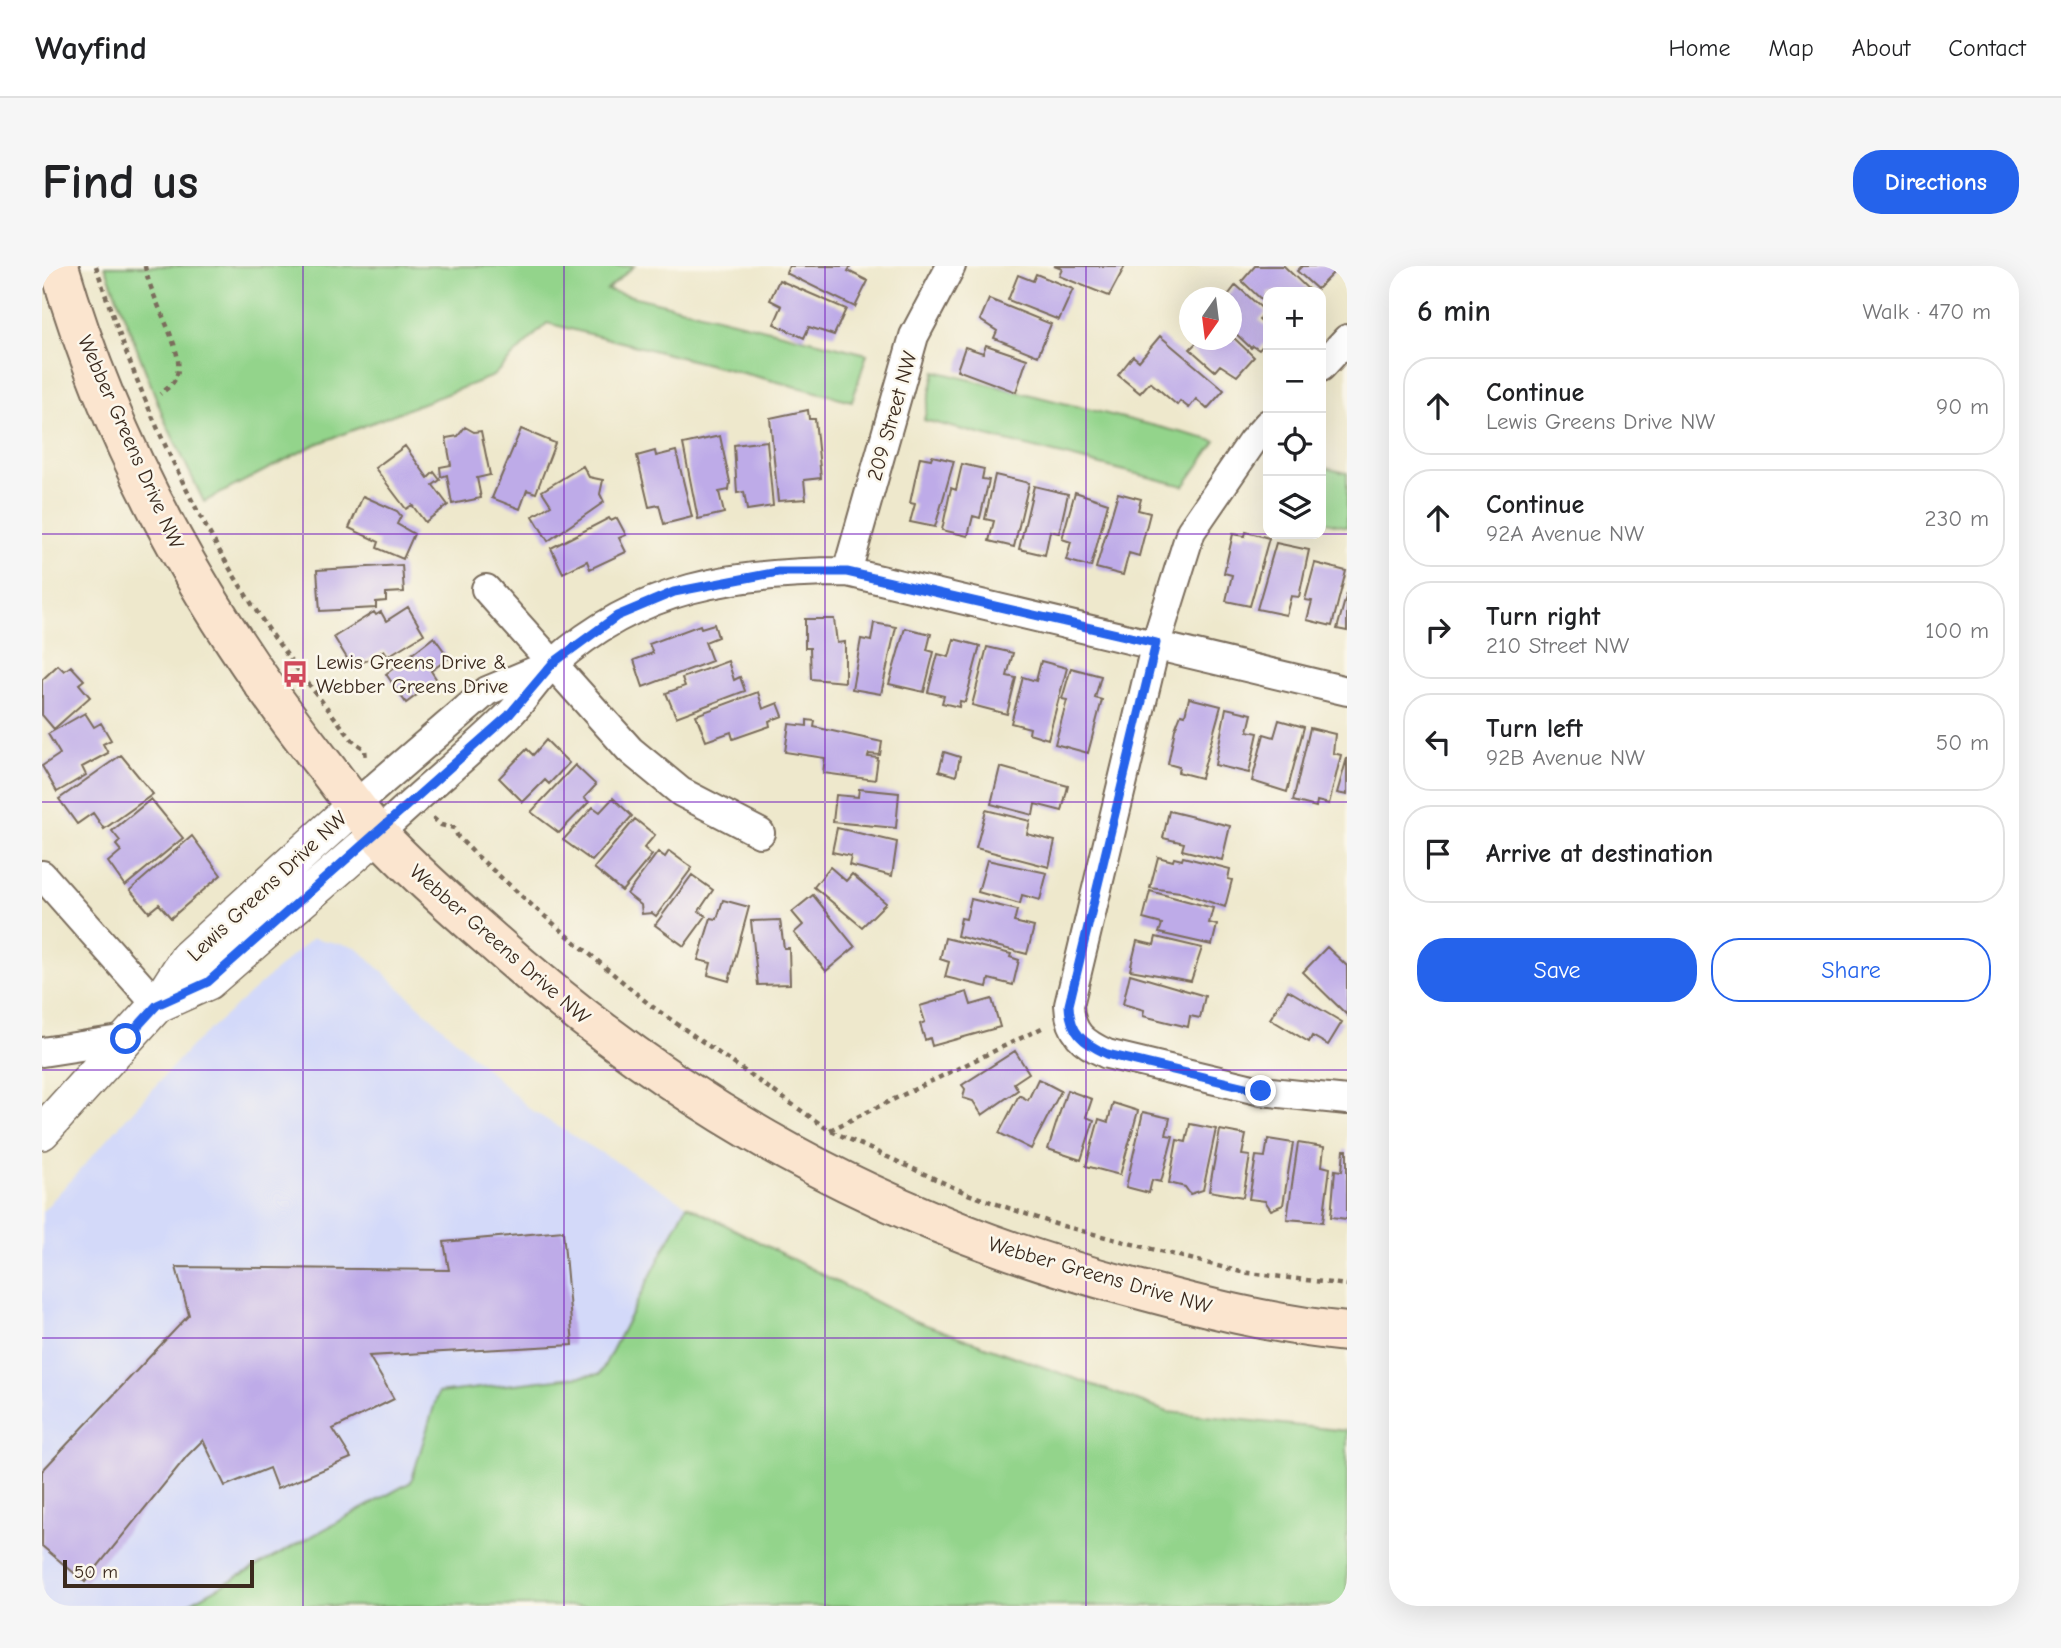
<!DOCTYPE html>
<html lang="en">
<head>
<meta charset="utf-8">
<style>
  :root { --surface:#fff; --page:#f6f6f6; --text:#202124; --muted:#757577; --line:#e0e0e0; --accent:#2563eb }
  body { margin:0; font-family:"Comic Neue",sans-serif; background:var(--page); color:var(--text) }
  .controls { position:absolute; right:21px; top:21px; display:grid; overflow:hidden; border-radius:14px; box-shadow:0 7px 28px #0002 }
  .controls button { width:63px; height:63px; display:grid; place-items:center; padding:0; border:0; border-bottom:2px solid var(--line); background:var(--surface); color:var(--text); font:35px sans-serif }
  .compass { position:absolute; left:1137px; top:21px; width:63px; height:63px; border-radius:50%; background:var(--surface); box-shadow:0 7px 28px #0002; rotate:194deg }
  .scale { position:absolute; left:21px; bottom:18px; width:191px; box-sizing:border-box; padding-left:7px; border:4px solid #3b2a1e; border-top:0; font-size:19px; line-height:24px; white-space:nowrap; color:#3b2a1e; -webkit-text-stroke:5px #fbf7ec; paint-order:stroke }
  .stop { position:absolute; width:21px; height:21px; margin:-16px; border:5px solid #2563eb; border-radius:50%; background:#fff }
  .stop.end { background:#2563eb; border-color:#fff; box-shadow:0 2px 7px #0008 }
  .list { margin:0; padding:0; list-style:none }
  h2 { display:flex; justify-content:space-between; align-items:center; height:91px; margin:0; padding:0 28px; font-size:30px }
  h2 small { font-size:23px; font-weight:400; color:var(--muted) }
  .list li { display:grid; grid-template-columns:46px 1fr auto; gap:21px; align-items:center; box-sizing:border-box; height:98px; margin:0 14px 14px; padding:0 14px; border:2px solid var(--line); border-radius:28px }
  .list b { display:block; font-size:26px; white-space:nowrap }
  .list p { margin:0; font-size:23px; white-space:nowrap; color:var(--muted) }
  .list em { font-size:23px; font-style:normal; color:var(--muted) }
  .actions { display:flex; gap:14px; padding:21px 28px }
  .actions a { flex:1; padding:16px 0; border:2px solid var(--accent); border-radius:28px; text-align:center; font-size:24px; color:var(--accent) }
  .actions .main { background:var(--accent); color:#fff }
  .icon { flex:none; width:38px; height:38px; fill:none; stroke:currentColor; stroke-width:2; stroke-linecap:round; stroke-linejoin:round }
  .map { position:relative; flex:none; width:1305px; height:1340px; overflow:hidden; border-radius:28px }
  header { display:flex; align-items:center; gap:42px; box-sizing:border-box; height:98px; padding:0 35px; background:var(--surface); border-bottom:2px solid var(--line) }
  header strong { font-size:33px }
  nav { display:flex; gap:38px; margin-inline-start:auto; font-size:24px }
  .intro { display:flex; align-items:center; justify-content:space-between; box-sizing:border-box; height:168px; padding:0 42px }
  h1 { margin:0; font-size:49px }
  .button { padding:18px 32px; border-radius:28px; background:var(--accent); color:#fff; font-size:24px; font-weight:700 }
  main { display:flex; gap:42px; padding:0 42px }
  aside { flex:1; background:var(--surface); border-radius:28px; box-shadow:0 7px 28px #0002 }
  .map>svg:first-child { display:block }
  .built { fill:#d3d9f9 }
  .green { fill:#93d48b; stroke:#677f54; stroke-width:2 }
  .building { fill:#beabe8 }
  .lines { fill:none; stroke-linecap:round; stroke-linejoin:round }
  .minor-casing { stroke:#7a6c5b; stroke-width:32 }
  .tertiary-casing { stroke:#7a6c5b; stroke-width:38 }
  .secondary-casing { stroke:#7a6c5b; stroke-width:42 }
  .path { stroke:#7a6c5b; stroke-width:4.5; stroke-dasharray:5 5; stroke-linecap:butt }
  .minor { stroke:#fff; stroke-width:28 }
  .tertiary { stroke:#fff; stroke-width:35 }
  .secondary { stroke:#fbe5cf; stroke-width:38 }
  .route { stroke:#2563eb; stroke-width:9 }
  .grid { fill:none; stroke:#7b2cbf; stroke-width:2; stroke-opacity:0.55 }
  .labels { text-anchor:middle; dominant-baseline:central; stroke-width:5; stroke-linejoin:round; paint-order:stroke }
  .street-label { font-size:21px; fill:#3b2a1e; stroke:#fbf7ec }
  .poi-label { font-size:21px; fill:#3b2a1e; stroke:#fbf7ec; text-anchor:start }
</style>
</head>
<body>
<header>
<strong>Wayfind</strong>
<nav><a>Home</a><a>Map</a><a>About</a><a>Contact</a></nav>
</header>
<div class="intro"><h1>Find us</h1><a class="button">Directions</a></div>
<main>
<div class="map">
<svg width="1305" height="1340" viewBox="0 0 1305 1340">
  <rect width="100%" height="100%" fill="#fbf7ec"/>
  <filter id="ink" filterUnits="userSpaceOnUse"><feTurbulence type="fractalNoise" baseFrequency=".0143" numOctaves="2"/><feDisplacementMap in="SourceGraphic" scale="14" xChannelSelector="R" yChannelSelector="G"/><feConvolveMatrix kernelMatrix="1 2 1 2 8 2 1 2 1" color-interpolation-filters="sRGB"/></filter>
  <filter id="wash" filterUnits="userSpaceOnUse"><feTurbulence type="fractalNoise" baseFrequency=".00686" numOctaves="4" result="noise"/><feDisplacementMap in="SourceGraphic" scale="28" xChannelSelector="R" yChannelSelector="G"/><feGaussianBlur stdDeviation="1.57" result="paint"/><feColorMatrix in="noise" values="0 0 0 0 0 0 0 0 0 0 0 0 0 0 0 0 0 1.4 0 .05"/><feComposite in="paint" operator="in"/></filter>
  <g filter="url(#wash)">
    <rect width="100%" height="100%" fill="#eee8cc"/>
    <!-- built -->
    <path class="built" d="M270 672 314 681 489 844 645 939 558 1108 396 1127 369 1216 142 1340H0V946L149 780Z"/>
    <!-- green -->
    <path class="green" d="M63 0H592L565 24 825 88 810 135 505 57 451 110 270 180 162 236 123 155Z
      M893 105 1174 175 1142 220 882 154Z
      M1279 201 1305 207V261L1279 255Z
      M645 939 865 1052 1126 1146 1305 1165V1340H142L369 1216 396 1127 558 1108Z"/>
    <g id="blocks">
      <!-- building -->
      <path class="building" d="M747 0H809L806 5 826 15 813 41 744 7Z
        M1012 0H1083L1067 30 1017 10 1020 3Z
        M1213 0H1242L1269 26H1226V40L1200 15Z
        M1260 0H1295L1296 2 1275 23 1255 5Z
        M994 8 1031 23 1017 54 966 34 976 9 991 15Z
        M737 14 804 43 792 69 767 61 762 72 732 58 740 40 728 34Z
        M1194 19 1224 46 1217 54 1226 62V74L1217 84 1211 80 1209 82 1190 64V32H1184Z
        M947 33 1009 58 996 90 952 72 955 65 938 54Z
        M1118 70 1182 124 1165 143 1154 133 1147 142 1138 135 1135 139 1108 116 1098 127 1076 109 1091 90 1097 95Z
        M1190 70 1212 91 1195 110 1178 99 1173 105 1148 83 1157 74H1190Z
        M944 79 985 93 974 126 915 104 923 81 941 87Z
        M766 144 767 153H773L779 212 762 214 764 233 736 235 728 152Z
        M423 161 432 166 439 165 448 209 435 212 439 232 410 238 405 209 399 211 398 201 409 199 404 172 416 170Z
        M479 163 513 177 494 227 485 224 478 243 450 232Z
        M678 170 688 216 687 224 677 226 682 247 656 253 641 178Z
        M725 175 731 240 705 244 702 226 695 227 692 179Z
        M363 180 386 212 392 206 398 214 391 219 406 239 383 256 370 239 364 243 333 202Z
        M613 185 614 190 634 185 650 251 622 258 617 239 607 241 595 190Z
        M890 190 912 195 893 261 868 256 873 238 868 237 878 191 889 193Z
        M920 198 942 203 940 213 947 214 938 252 931 250 926 270 900 264 909 222 914 224Z
        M541 200 547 211 561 214 558 228 562 236 506 275 491 250 509 239 500 225Z
        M953 209 987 217 972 281 947 275 952 255 943 253Z
        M992 220 1026 228 1017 267 1008 265 1003 289 977 283Z
        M1033 226 1066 237 1049 301 1024 294 1029 276 1020 273Z
        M1076 227 1099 233 1096 244 1108 247 1097 290 1087 287 1081 309 1054 302Z
        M321 230 355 245 359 250 355 258 372 268 361 293 335 282 337 276 307 262Z
        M567 252 569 255 575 252 584 269 577 272 584 286 548 303 545 295 521 307 509 282Z
        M1204 266 1227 272 1208 340 1184 335 1190 309 1182 307 1191 268 1203 270Z
        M1234 277 1267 284 1257 331 1249 330 1244 349 1215 343Z
        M1273 297 1304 305 1290 360 1265 354 1270 335 1263 334Z
        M360 299 362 326 344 327V335L334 336V342L278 345 275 304Z
        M1305 327V365L1295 363Z
        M366 341 382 368 346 390 342 384 311 402 292 371 332 346 334 349 339 346 344 355Z
        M763 353H792L795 377 803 376V416L769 413 768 382H763Z
        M832 357 854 361 839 428 810 423 819 373 829 375Z
        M672 358 676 371 663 376 670 395 601 421 592 394 611 387 607 378 658 359 659 362Z
        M863 362 889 368 885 384 892 386 882 426 847 418Z
        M392 371 407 392 389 405 395 414 364 437 344 408Z
        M912 373 938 380 923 436 918 435 917 441 900 437 902 430 886 426 896 388 907 391Z
        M945 381 971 387 965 410 974 412 965 448 930 439Z
        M686 395 692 414 698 411 703 425 634 451 624 427 643 420 640 412Z
        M999 395 1025 402 1006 473 987 467 988 462 969 457 981 411 994 415Z
        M16 399 22 405 29 400 42 414 37 418 48 431 12 463 0 449V414Z
        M1029 402 1059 410 1053 432 1060 434 1046 487 1013 478 1025 434 1020 433Z
        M716 426 721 443 736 437 741 450 727 455 728 460 691 473 689 466 664 475 654 449Z
        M1147 432 1179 440 1159 512 1136 506 1137 501 1126 498 1133 463 1139 448 1143 449Z
        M1184 442 1210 448 1206 465 1216 467 1207 507 1173 499Z
        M43 447 52 461 59 457 69 474 61 478 66 487 40 501 44 509 15 526 0 500 18 488 6 468Z
        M765 454 773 455 772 461 840 476 838 489 827 488 826 491 836 492 833 514 781 507 783 492 743 486 747 458 765 460Z
        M1237 454 1262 461 1245 526 1210 515 1222 468 1232 471Z
        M1268 462 1293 468 1291 487 1299 489 1287 538 1275 535 1274 541 1251 535Z
        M504 474 527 497 507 518 503 514 481 536 457 512 485 483 491 489Z
        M902 486 918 491 914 510 897 505Z
        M79 489 111 528 62 563 51 547 35 558 17 533Z
        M1305 492V529L1295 527Z
        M533 499 554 519 542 532 547 536 517 567 489 546Z
        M958 501 1026 520 1020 545 993 538 991 549 949 538Z
        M817 523 857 527 854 562 791 556 794 529 816 531Z
        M571 532 590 550 550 595 521 574 551 541 558 546Z
        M109 533 141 572 83 620 66 596 79 585 74 579 78 575 70 565Z
        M944 544 988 555 985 568 1013 575 1007 601 934 582Z
        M1127 545 1188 560 1180 594 1140 584 1142 577 1121 572Z
        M593 553 613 569 602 582 610 589 580 625 552 602Z
        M795 562 855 576 850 610 807 599 809 590 790 586Z
        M150 570 179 609 129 652 117 638 107 646 88 624Z
        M627 585 650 602 614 650 610 647 600 648 599 639 585 628 616 586 623 591Z
        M1116 591 1131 595 1132 592 1140 594 1141 591 1188 603 1186 613 1190 614 1183 641 1138 626 1108 622Z
        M945 594 1005 607 998 634 980 629 978 638 936 626Z
        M788 601 804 615 810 608 844 637 820 661 772 621Z
        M650 609 671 624 657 645 664 650 642 680 613 659Z
        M1108 625 1171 642 1167 657 1175 659 1170 679 1117 667 1120 658 1101 653Z
        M771 629 813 681 784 705 752 667 761 659 750 646Z
        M929 633 975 644 972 656 992 661 985 688 915 670 919 652 924 653Z
        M681 634 707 641 687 715 666 709 669 697 656 694 669 652 675 653Z
        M738 654 742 682H747L748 718 716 719 709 655Z
        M1114 671 1160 682 1149 715 1088 704 1095 675 1112 679Z
        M903 672 969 688 968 691 977 694 971 719 947 713 945 721 903 711 907 696 898 693Z
        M1285 681 1305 700V749L1261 706Z
        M1088 708 1163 730 1158 752 1148 750 1146 761 1101 750 1102 744 1081 738Z
        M1246 724 1300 756 1286 779 1270 770 1267 776 1228 753Z
        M925 726 929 739 950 733 958 761 890 780 888 772 883 774 878 758 883 756 878 740Z
        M973 785 987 807 972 817 976 824 940 849 931 835 921 832 923 823 920 819Z
        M996 813 1019 825 989 883 957 867 977 829 986 834Z
        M1025 824 1050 833 1044 851 1052 854 1039 894 1006 883Z
        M1071 837 1096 845 1078 909 1044 900 1057 853 1066 856Z
        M1101 846 1128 852 1124 869 1131 870 1119 916 1110 914 1107 927 1084 921Z
        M1148 858 1174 863 1161 924 1148 928 1143 921 1127 917 1135 874 1144 876Z
        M1178 864 1204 869 1200 889 1208 890 1201 931 1167 925Z
        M1226 873 1251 877 1241 939 1229 944 1223 935 1207 933 1214 890 1223 891Z
        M1256 877 1282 881 1280 900 1288 902 1281 956 1245 953Z
        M1302 884H1305V953L1289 951 1293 904 1300 905Z
        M521 965 531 1079 327 1090 352 1133 291 1163 309 1192 235 1223 227 1202 183 1220 161 1174 145 1190 43 1316 0 1280V1205L147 1049 134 1001 407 1004 402 976Z"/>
    </g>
  </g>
  <g filter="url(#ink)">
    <use href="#blocks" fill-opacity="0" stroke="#7a6c5b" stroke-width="2"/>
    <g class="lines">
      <defs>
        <path id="minor" d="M1279 101 1305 73
          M1226 158 1210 176 1149 265 1114 377 1027 739C1028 767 1041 777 1065 788L1219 825 1305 834
          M805 306 872 70 909 0
          M444 323 588 484 639 526 718 567
          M313 539 445 425 505 400
          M336 568C378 527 425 491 467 449 483 433 495 412 512 397 597 320 695 306 805 306L1305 425
          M0 609 115 739
          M0 786 84 773"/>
        <path id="tertiary" d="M115 739 166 716 336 568
          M0 866 115 739 145 692 313 539"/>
        <path id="secondary" d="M17 0C70 182 164 351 282 499 300 522 317 547 337 569 371 605 409 639 447 672 637 842 841 956 1088 1021 1158 1040 1232 1059 1305 1066"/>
      </defs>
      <!-- minor casing -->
      <use href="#minor" class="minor-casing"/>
      <!-- tertiary casing -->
      <use href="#tertiary" class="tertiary-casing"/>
      <!-- secondary casing -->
      <use href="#secondary" class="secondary-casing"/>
      <!-- path -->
      <path class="path" d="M54 0C92 119 145 239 213 343 243 389 278 433 312 476L323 483 324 494
        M103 0C107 29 140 81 136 103 135 116 127 121 118 128
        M391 552 399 559 412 562 416 571 433 588 493 642 608 739 787 864 926 928 1013 958 1199 1006 1305 1019
        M788 864 1004 760"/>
      <!-- minor -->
      <use href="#minor" class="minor"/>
      <!-- tertiary -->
      <use href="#tertiary" class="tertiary"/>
      <!-- secondary -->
      <use href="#secondary" class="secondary"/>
    </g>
  </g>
  <g class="lines" filter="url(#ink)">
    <!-- route -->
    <path class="route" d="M84 773 115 739 166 716 467 449 511 397 575 350 632 326 736 306H805L1114 377 1027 739C1028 767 1041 777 1065 788L1219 825"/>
  </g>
  <!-- grid -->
  <path class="grid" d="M261 0V1340M522 0V1340M783 0V1340M1044 0V1340M0 268H1305M0 536H1305M0 804H1305M0 1072H1305"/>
  <!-- icons -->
  <defs>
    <symbol id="bus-bare" viewBox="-9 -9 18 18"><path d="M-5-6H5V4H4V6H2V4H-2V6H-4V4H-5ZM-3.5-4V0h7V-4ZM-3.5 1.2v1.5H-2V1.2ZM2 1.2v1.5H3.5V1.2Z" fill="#d1495b" stroke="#fbf7ec" stroke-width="2.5" paint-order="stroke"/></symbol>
  </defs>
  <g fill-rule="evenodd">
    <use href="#bus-bare" x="234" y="389" width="38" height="38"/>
  </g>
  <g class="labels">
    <!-- street labels -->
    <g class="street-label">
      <text transform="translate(850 150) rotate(-74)">209 Street NW</text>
      <text transform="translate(89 176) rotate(66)">Webber Greens Drive NW</text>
      <text transform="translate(225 620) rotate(-43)">Lewis Greens Drive NW</text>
      <text transform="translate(458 678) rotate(41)">Webber Greens Drive NW</text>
      <text transform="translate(1058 1009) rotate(16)">Webber Greens Drive NW</text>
    </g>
    <!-- poi labels -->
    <g class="poi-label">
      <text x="274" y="396">Lewis Greens Drive &amp;<tspan x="274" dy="24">Webber Greens Drive</tspan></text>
    </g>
  </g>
</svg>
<div class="controls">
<button>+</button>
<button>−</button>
<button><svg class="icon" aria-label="locate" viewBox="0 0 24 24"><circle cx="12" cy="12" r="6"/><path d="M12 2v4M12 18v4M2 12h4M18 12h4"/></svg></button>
<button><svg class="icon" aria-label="layers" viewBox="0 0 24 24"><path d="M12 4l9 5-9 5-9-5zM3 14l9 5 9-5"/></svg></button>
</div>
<svg class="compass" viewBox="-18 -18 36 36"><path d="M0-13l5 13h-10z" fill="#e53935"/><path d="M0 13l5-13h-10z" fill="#757577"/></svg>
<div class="scale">50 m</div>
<div class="stop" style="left:84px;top:773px"></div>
<div class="stop end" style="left:1219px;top:825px"></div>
</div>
<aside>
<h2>6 min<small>Walk · 470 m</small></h2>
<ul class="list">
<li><svg class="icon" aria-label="ahead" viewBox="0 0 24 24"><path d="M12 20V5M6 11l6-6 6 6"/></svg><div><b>Continue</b><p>Lewis Greens Drive NW</p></div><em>90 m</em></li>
<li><svg class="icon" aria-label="ahead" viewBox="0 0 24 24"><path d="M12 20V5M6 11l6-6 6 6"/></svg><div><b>Continue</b><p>92A Avenue NW</p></div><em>230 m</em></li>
<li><svg class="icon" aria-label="right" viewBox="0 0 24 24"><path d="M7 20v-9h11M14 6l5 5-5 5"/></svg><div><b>Turn right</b><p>210 Street NW</p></div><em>100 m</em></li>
<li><svg class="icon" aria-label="left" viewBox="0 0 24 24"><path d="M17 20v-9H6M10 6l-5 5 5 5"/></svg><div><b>Turn left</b><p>92B Avenue NW</p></div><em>50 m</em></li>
<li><svg class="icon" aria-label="arrive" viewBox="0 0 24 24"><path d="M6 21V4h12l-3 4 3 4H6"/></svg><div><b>Arrive at destination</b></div></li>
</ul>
<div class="actions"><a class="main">Save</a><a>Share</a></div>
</aside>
</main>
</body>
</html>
